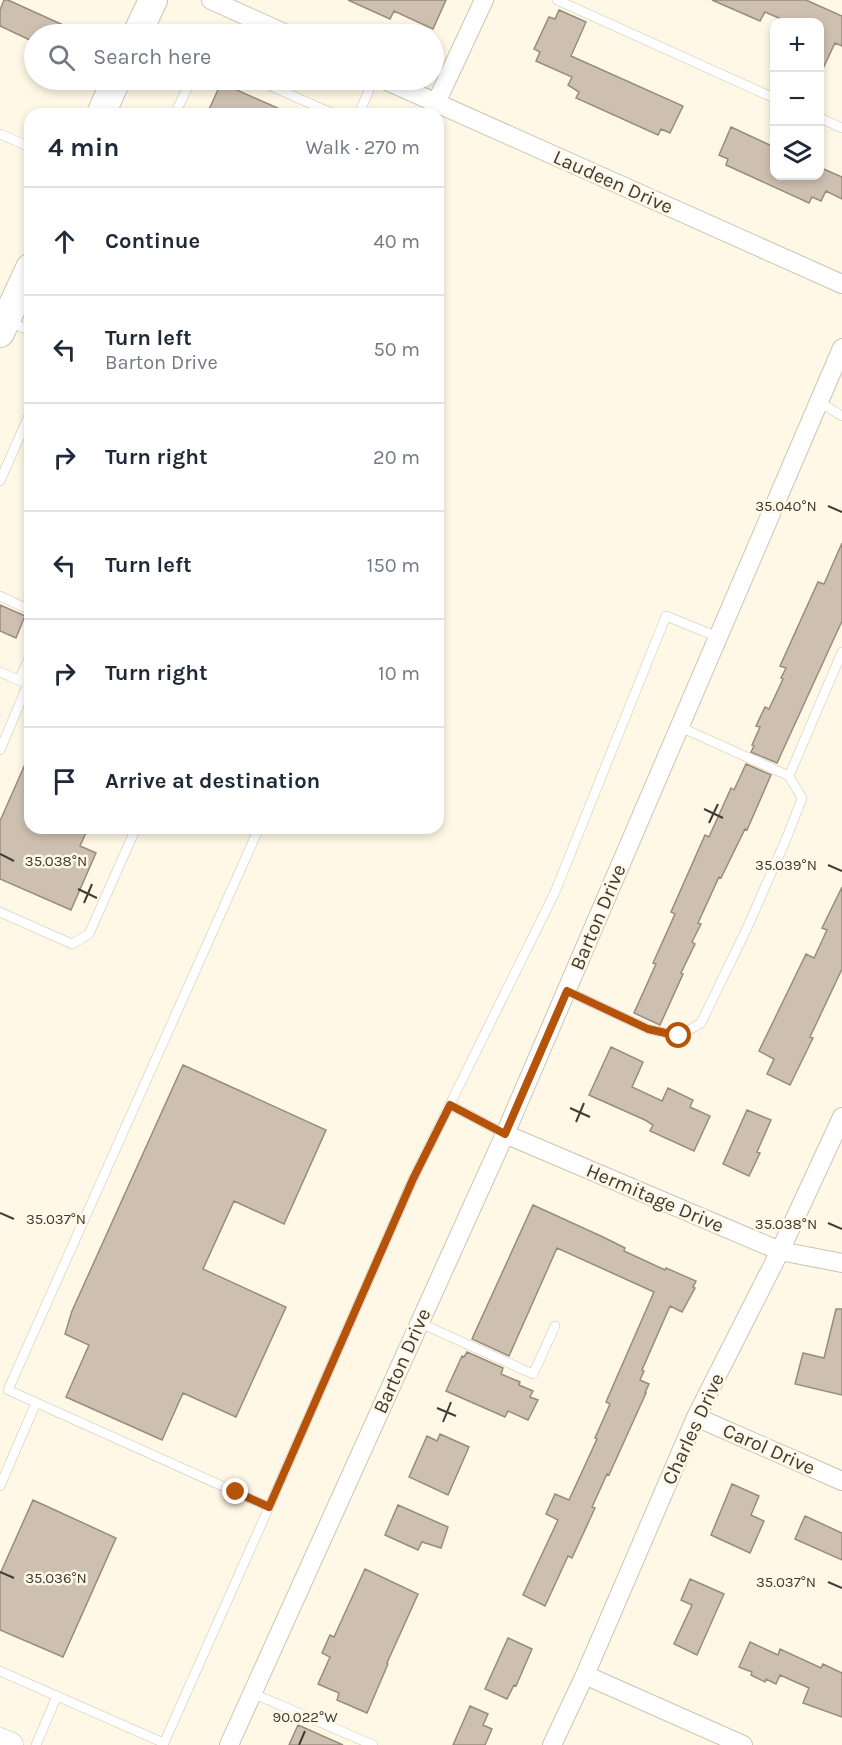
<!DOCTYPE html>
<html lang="en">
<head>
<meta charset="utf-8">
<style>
  :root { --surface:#fff; --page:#f2f2f3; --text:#1f2937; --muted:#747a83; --line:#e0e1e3 }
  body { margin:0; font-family:Karla,sans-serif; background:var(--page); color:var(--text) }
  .controls { position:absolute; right:18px; top:18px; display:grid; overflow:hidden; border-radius:12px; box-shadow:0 3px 9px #0003 }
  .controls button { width:54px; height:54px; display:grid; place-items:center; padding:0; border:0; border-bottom:2px solid var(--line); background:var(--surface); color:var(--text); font:30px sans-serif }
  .stop { position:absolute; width:18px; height:18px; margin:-14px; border:4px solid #b45309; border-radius:50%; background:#fff }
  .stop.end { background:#b45309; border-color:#fff; box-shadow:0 2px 6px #0008 }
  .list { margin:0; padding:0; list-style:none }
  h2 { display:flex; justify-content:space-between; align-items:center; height:78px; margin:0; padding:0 24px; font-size:26px }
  h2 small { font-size:20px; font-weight:400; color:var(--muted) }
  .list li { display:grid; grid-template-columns:39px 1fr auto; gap:18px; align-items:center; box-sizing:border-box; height:108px; padding:0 24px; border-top:2px solid var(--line) }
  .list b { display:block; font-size:22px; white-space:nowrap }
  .list p { margin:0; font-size:20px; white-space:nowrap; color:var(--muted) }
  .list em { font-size:20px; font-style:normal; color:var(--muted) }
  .icon { flex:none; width:33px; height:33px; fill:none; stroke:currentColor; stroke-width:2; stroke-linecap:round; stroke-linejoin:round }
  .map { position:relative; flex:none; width:842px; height:1745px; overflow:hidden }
  .search { position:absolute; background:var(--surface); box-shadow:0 3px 9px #0003; left:24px; top:24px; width:420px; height:66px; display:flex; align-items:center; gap:15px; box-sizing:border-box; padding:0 21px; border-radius:33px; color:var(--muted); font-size:22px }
  .panel { position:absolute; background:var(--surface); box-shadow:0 3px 9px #0003; left:24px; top:108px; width:420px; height:726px; border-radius:18px }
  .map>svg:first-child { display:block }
  .building { fill:#cec0b1; stroke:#998c7e; stroke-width:1.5 }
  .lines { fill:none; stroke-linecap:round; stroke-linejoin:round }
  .service-casing { stroke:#ccc5b3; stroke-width:10 }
  .minor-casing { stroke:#ccc5b3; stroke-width:20 }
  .secondary-casing { stroke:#ccc5b3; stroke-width:27 }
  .primary-casing { stroke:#ccc5b3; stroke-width:30 }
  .service { stroke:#fff; stroke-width:9 }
  .minor { stroke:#fff; stroke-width:18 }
  .secondary { stroke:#fff; stroke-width:26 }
  .primary { stroke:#fff; stroke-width:28 }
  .route { stroke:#b45309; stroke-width:8 }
  .ticks { fill:none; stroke:#3f3c35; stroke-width:2 }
  .labels { text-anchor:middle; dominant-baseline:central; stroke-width:5; stroke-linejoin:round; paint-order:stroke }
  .street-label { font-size:20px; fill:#3f3c35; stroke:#fff8e6 }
  .ticks-label { font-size:15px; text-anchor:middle; fill:#3f3c35; stroke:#fff8e6; stroke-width:5; stroke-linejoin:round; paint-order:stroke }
</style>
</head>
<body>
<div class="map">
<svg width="842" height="1745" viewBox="0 0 842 1745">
  <rect width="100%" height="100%" fill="#fff8e6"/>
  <!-- building -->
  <path class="building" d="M4 0H8L83 34H34V42L0 26V10Z
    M348 0H446L433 29 394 11 390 19Z
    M712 0H806L842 16V46L835 43 819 77V22H788L765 12 760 21Z
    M559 10 586 22 571 56 683 106 670 133 661 129 658 135 576 98 579 92 568 85 572 77 536 61 540 52 534 49 549 17 555 19Z
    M221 83 291 114H207Z
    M731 127 774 147V176H819V167L842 177V199L826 191 821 201 812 197 809 203 726 165 728 159 719 155Z
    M842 543V621L777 763 751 752 754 746 752 745 760 727 756 726 765 707 769 709 783 679 781 678 786 668 780 666 818 582 824 584Z
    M0 605 25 616 16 638 0 631Z
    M30 753V828H88L80 846 96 853 71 910 0 879V821Z
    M746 764 771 775 747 830 745 829 721 878 719 877 698 923 701 924 692 942 695 944 681 973 683 974 660 1025 634 1013 656 964 653 963 675 914 671 912 705 835 709 837 731 788 734 790Z
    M842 887V969L810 1037 813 1038 790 1085 767 1074 774 1059 759 1051 806 954 814 958 827 930 822 928Z
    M611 1047 643 1062 632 1087 662 1101 668 1088 693 1100 690 1107 710 1116 694 1151 650 1131 653 1125 645 1120 589 1095Z
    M183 1065 326 1130 284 1224 234 1201 203 1269 286 1307 236 1417 183 1393 162 1440 66 1397 89 1345 65 1334 72 1311Z
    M747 1110 771 1120 757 1152 760 1153 749 1176 723 1164Z
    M533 1205 603 1237 625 1248 624 1251 665 1270 666 1268 696 1281 693 1287 695 1288 682 1312 670 1306 642 1370 644 1371 640 1380 649 1384 645 1393H646L609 1475 607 1474 592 1507 595 1508 572 1558 568 1556 545 1606 523 1595 558 1520 546 1514 555 1494 569 1500 597 1439 595 1438 610 1404 606 1402 654 1292 557 1248 509 1356 472 1339Z
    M836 1309H842V1395L795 1384 803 1353 824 1358Z
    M467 1352 503 1368 501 1374 520 1382 519 1385 533 1391 530 1397 538 1400 528 1420 508 1411 505 1417 446 1391 462 1356 464 1357Z
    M440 1434 469 1447 448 1495 409 1477 427 1436 437 1441Z
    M732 1484 759 1496 751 1515 764 1521 750 1553 711 1535Z
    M33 1500 116 1538 63 1657 0 1630V1574Z
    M398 1505 448 1527 441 1548 422 1542 418 1550 385 1535Z
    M805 1516 842 1533V1560L795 1539Z
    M365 1569 418 1594 387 1663 388 1664 367 1713 337 1700 339 1693 318 1684 330 1657 322 1653 330 1635 334 1637Z
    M690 1579 724 1594 697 1655 674 1644 692 1605 681 1600Z
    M508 1638 532 1649 516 1686 514 1685 507 1699 485 1689Z
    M750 1642 778 1655 780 1649 821 1668 823 1664 842 1673V1717L803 1703 809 1688 780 1675 776 1684 766 1679 765 1682 751 1675 752 1672 739 1667Z
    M470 1706 488 1714 483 1725 492 1729 485 1745H453Z
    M298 1725 343 1745H289Z"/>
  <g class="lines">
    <defs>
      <path id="service" d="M557 0 774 98
        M257 80 334 114
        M175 114 191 80
        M359 114 373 80
        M820 118 842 128
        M0 134 30 147
        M8 321 30 331
        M819 402 842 416
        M0 481 30 413
        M0 596 30 610
        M0 672 30 685
        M19 680 30 657
        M680 727 789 776 842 652
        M0 750 28 684
        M0 912 72 944 89 934 136 828
        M567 991 648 1029 679 1036 701 1023 748 926 787 837 802 798 789 776
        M450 1105 505 1134
        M420 1323 533 1374 555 1326
        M0 1486 36 1403
        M269 1507 413 1179 555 892 666 616 718 637
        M0 1671 164 1743 269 1507 8 1390 259 828
        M252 1693 373 1745
        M36 1745 57 1696"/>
      <path id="minor" d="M211 0 286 34
        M385 80 842 284
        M436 103 484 0
        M505 1134 780 1251 842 1263
        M696 1417 842 1481
        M585 1675 743 1745
        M229 1745 505 1134 842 348
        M552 1745 585 1675 696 1417 780 1251 842 1117"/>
      <path id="secondary" d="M0 1741 10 1745"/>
      <path id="primary" d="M137 34 153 0
        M101 114 116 80
        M0 333 30 268"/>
    </defs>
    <!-- service casing -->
    <use href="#service" class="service-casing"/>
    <!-- minor casing -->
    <use href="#minor" class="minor-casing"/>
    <!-- secondary casing -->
    <use href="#secondary" class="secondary-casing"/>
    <!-- primary casing -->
    <use href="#primary" class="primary-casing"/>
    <!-- service -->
    <use href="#service" class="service"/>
    <!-- minor -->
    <use href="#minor" class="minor"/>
    <!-- secondary -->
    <use href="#secondary" class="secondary"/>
    <!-- primary -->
    <use href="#primary" class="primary"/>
  </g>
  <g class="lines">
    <!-- route -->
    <path class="route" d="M236 1492 269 1507 413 1179 450 1105 505 1134 567 991 648 1029 679 1036"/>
  </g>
  <!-- ticks -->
  <path class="ticks" d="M828 506 842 512M704 809 723 818M709 823 718 804M0 854 14 861M828 865 842 871M78 889 97 898M84 903 92 884M570 1108 590 1117M576 1122 584 1103M0 1213 14 1219M828 1223 842 1229M437 1408 456 1416M443 1422 451 1402M0 1572 14 1578M828 1582 842 1588M299 1745 305 1731"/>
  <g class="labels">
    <!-- street labels -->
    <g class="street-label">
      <text transform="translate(613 182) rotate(24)">Laudeen Drive</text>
      <text transform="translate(598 917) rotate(-67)">Barton Drive</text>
      <text transform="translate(655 1198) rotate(23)">Hermitage Drive</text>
      <text transform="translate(402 1361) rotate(-66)">Barton Drive</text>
      <text transform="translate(693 1429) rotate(-65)">Charles Drive</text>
      <text transform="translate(769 1449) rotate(24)">Carol Drive</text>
    </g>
  </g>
  <g class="ticks-label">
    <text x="786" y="511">35.040°N</text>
    <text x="56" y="866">35.038°N</text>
    <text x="786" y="870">35.039°N</text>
    <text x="56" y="1224">35.037°N</text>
    <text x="786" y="1229">35.038°N</text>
    <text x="56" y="1583">35.036°N</text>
    <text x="786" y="1587">35.037°N</text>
    <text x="305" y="1722">90.022°W</text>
  </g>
</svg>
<div class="controls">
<button>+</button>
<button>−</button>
<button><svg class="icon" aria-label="layers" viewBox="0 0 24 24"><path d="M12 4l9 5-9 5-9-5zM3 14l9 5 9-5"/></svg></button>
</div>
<div class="stop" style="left:679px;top:1036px"></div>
<div class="stop end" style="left:236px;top:1492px"></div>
<div class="search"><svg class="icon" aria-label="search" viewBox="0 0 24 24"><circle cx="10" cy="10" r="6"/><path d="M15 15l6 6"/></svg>Search here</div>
<section class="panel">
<h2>4 min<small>Walk · 270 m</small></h2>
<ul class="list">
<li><svg class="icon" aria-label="ahead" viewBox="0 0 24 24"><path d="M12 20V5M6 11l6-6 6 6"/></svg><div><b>Continue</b></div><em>40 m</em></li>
<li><svg class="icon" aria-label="left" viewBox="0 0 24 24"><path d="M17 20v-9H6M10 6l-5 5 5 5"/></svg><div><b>Turn left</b><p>Barton Drive</p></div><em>50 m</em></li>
<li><svg class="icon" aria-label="right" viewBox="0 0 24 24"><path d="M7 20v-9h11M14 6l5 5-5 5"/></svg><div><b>Turn right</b></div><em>20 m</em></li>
<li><svg class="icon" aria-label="left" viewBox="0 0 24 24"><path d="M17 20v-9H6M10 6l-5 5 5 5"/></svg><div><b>Turn left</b></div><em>150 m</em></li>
<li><svg class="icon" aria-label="right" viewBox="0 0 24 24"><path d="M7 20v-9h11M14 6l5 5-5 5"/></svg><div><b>Turn right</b></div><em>10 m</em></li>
<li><svg class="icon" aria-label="arrive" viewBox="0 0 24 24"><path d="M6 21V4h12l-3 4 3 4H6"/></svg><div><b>Arrive at destination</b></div></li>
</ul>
</section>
</div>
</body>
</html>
